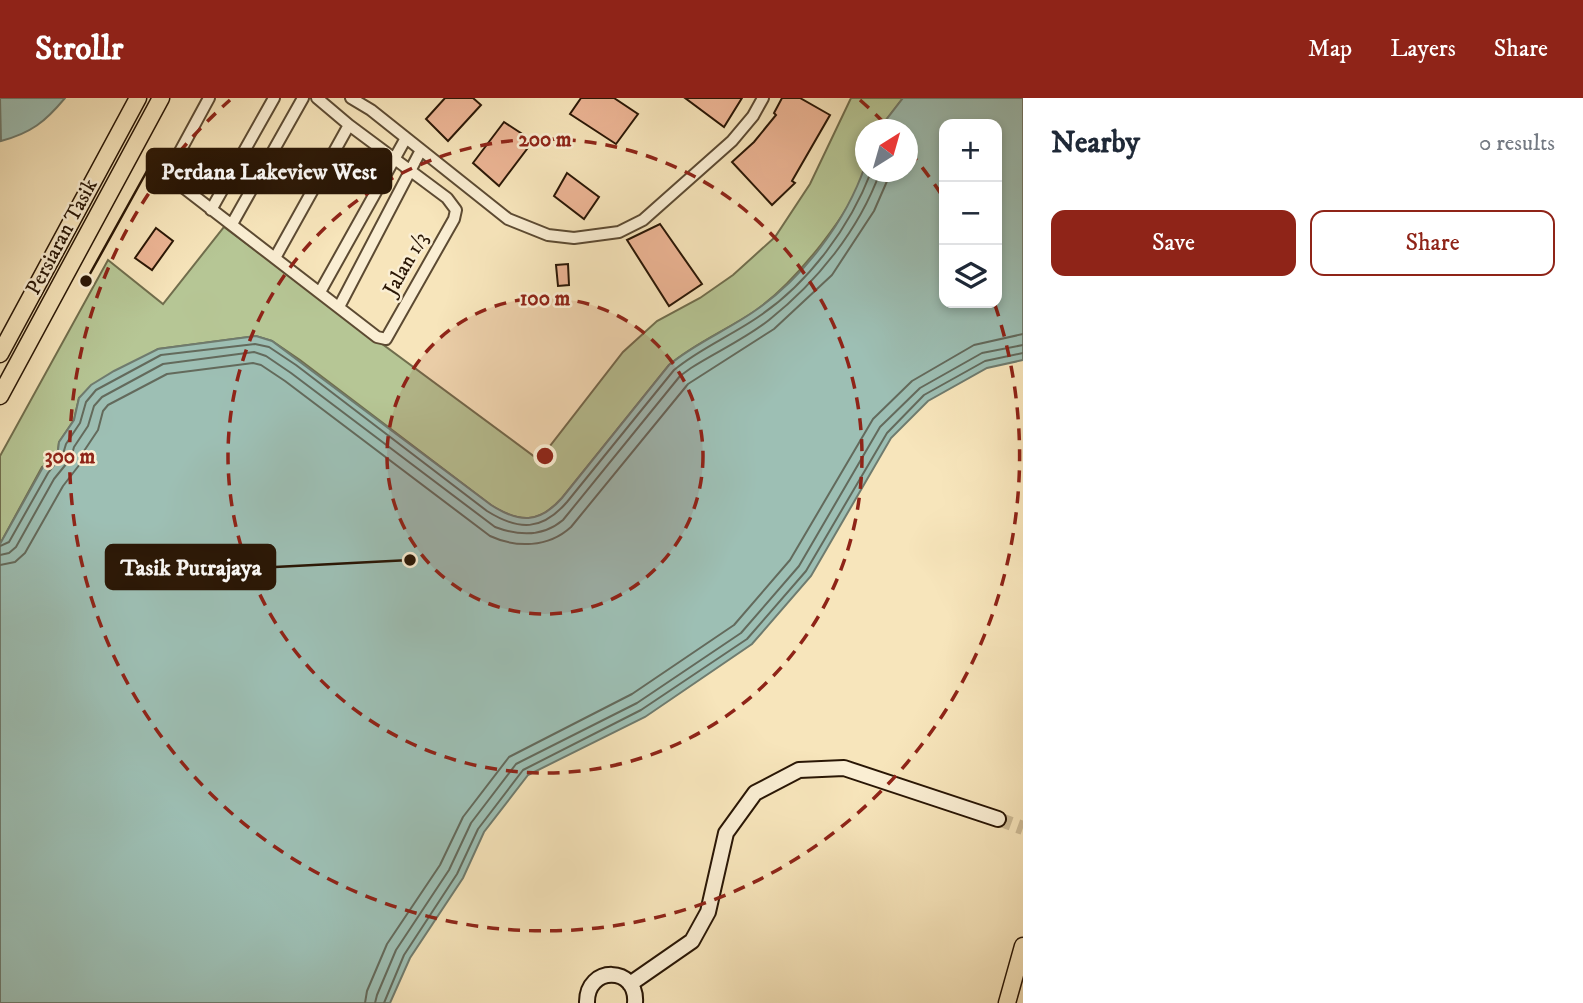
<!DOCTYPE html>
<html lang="en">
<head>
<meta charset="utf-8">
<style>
  :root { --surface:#fff; --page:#f2f2f3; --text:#1f2937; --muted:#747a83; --line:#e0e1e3; --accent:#8f2418 }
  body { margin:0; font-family:"IM FELL DW Pica",serif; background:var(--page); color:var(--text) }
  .controls { position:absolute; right:21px; top:21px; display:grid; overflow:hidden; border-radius:14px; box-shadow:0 4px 10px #0003 }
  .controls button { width:63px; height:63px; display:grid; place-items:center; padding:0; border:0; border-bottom:2px solid var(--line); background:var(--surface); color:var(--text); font:35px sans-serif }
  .compass { position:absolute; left:855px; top:21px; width:63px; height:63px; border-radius:50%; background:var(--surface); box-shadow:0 4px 10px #0003; rotate:37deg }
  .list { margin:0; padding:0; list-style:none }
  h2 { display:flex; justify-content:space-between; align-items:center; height:91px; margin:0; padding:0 28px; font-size:30px }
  h2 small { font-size:23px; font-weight:400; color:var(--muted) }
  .actions { display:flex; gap:14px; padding:21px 28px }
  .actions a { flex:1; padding:16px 0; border:2px solid var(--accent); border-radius:14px; text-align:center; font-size:24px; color:var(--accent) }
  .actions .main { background:var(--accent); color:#fff }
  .icon { flex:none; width:38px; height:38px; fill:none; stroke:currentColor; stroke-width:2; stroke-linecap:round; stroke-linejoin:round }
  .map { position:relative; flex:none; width:1023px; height:905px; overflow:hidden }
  header { display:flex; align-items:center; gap:42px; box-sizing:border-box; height:98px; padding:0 35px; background:var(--accent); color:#fff }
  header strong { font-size:33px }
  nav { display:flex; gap:38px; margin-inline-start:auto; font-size:24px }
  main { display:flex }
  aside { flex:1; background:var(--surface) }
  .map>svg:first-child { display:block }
  .green { fill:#b6c695; stroke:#706e4d; stroke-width:2 }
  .water { fill:#9dbfb4; stroke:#6f7b6e; stroke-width:2; fill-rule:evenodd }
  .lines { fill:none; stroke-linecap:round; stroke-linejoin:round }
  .shore { stroke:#636a5c; stroke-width:2 }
  .building { fill:#edb595; stroke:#291605; stroke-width:2 }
  .secondary-tunnel { stroke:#cebc97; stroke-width:14; stroke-dasharray:14 7; stroke-linecap:butt }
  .street-casing { stroke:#5c4a32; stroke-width:14 }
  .secondary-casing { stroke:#291605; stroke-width:18 }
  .primary-casing { stroke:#291605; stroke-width:19 }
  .street { stroke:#faeed3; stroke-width:10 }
  .secondary { stroke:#faeed3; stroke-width:14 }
  .primary { stroke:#f7e5bb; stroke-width:16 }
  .ring { fill:none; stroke:#8f2418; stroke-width:3.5; stroke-dasharray:12 9 }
  .labels { text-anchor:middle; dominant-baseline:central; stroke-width:5; stroke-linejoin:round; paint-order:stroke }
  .street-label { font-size:21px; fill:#291605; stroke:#faeed3 }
  .centre { fill:#8f2418; stroke:#faeed3; stroke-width:3.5 }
  .ring-label { font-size:21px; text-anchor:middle; font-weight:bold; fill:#8f2418; stroke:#faeed3; stroke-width:5; stroke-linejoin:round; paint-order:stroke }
  .leader { fill:none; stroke:#291605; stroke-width:2.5 }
  .callout-dot { fill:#291605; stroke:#faeed3; stroke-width:2.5 }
  .callout { fill:#291605; stroke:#291605; stroke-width:2.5 }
  .callout-label { font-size:23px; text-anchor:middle; font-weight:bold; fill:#fff }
</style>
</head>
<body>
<header>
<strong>Strollr</strong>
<nav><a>Map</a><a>Layers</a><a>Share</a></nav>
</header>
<main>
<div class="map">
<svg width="1023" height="905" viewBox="0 0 1023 905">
  <rect width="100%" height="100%" fill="#f7e5bb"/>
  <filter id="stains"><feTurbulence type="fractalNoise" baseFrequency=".00286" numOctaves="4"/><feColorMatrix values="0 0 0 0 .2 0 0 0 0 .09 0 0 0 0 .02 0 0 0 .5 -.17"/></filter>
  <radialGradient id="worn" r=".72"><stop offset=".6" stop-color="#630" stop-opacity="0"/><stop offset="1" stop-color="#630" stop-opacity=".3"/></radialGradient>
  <!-- green -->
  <path class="green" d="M851 0H903L879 31 866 32C865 43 868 58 865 69 855 113 792 187 755 213 727 232 695 245 669 267L562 400C539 426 519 425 491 407L300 262 272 243 256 238 158 251 79 300 74 322 59 344 58 352 48 366 42 369 0 446V358L108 162 163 206 224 129 539 362 623 254 657 223 700 200 733 177 775 139 810 86Z"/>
  <!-- water -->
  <path class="water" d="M0 0H65C45 24 31 35 1 43Z
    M903 0H1023V262L987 270 928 303 891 340 811 478 752 546 645 619 528 677 484 734 463 780 410 860 390 905H0V446L43 369 48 366 58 352 59 344 74 322 79 300 91 287 114 273 158 251 256 238 272 243 491 407C519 425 539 426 562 400L669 267C695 245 728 232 756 212 804 179 846 123 865 68L866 74H908V32L879 31ZM944 26H997V205H944Z"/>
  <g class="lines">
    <!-- shore -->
    <path class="shore" d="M0 448 9 444 48 375 63 356 66 346 80 325 86 304 96 292 161 257 255 246 269 249 296 267 487 413C519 433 542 433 567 404L674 272C700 250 733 237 761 217 809 184 850 129 871 74
      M0 457 9 455 16 449 54 381 71 360 74 349 88 328 94 308 102 299 163 266 254 254 266 258 291 275 495 429C519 438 543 439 563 422L680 278 691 270C716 254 745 241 769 222 817 184 859 132 880 74
      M0 467 15 464 25 455 63 388 80 366 84 353 98 332 103 313 108 307 167 276 253 265 261 267 285 283 490 438C516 450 548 450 571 429L688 286 774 231 832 177 874 113 891 74
      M365 905 367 893 387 846 440 767 463 719 509 659 632 596 734 527 790 462 873 321 912 283 974 247 1023 236
      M375 905 377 897 396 852 449 772 471 725 516 666 637 605 741 535 799 468 880 329 920 290 982 255 1023 247
      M384 905 404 857 457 776 478 731 523 672 641 612 747 541 806 473 887 335 924 297 985 263 1023 255"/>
  </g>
  <!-- building -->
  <path class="building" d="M445 0H473L481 7 448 43 426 21Z
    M581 0H614L638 16 616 46 570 16Z
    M685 0H742L724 29Z
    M782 0H800L830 17 792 83 795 85 772 107 732 64 754 44 776 17 774 15Z
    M504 24 533 43 499 88 473 65Z
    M567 75 599 99 584 121 554 98Z
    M660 126 702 186 669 208 627 142Z
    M156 130 173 143 152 172 135 160Z
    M568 166 569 187 558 188 556 167Z"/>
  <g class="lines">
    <!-- secondary-tunnel -->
    <path class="secondary-tunnel" d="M998 721 1023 730"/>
    <defs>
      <path id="street" d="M209 0 171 70V80L377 239 386 241 454 121 456 112 447 100 349 27 317 0
        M351 0 371 12 508 121 548 137 574 140 619 134 643 122 732 43 753 18 763 0
        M211 112 274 0
        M232 126 303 0
        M275 160 349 27
        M320 194 406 40
        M339 209 421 52"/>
      <path id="secondary" d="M630 886 692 843 708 814 726 735 755 695 799 672 844 670 998 721
        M587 905C586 867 638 868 635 905"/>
      <path id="primary" d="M0 256 138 0
        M0 298 161 0
        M1007 905 1023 848"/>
    </defs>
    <!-- street casing -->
    <use href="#street" class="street-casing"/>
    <!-- secondary casing -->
    <use href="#secondary" class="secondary-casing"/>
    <!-- primary casing -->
    <use href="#primary" class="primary-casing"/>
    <!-- street -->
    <use href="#street" class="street"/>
    <!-- secondary -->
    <use href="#secondary" class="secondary"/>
    <!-- primary -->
    <use href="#primary" class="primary"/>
  </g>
  <!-- distance rings -->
  <circle cx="545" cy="358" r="158" fill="#8f2418" fill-opacity=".12"/>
  <g class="ring">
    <circle cx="545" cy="358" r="158"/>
    <circle cx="545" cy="358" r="317"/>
    <path d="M860 2A475 475 0 0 1 890 31M909 53A475 475 0 0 1 943 99M995 207A475 475 0 1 1 230 2"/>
  </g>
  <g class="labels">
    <!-- street labels -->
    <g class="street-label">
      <text transform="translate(62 139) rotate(-62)">Persiaran Tasik</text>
      <text transform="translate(406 166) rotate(-61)">Jalan 1/3</text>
    </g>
  </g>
  <circle cx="545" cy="358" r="10" class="centre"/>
  <g class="ring-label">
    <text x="545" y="48">200 m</text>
    <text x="545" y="207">100 m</text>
    <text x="70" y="365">300 m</text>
  </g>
  <!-- callouts -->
  <path class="leader" d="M86 183L147 73M410 462L275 469"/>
  <g class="callout-dot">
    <circle cx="86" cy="183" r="7"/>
    <circle cx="410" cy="462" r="7"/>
  </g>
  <g class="callout">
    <rect x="147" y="51" width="244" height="44" rx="7"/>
    <rect x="106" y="447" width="169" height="44" rx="7"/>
  </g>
  <g class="callout-label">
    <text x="269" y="81">Perdana Lakeview West</text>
    <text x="191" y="477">Tasik Putrajaya</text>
  </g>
  <rect width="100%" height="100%" filter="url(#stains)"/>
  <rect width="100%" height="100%" fill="url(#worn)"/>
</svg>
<div class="controls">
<button>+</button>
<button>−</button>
<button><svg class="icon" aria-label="layers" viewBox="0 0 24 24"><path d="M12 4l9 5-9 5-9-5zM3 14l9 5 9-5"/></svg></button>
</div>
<svg class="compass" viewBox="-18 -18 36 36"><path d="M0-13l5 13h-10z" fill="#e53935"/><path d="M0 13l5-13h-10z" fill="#747a83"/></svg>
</div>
<aside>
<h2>Nearby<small>0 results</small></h2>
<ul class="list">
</ul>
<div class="actions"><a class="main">Save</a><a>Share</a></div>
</aside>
</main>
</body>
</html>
